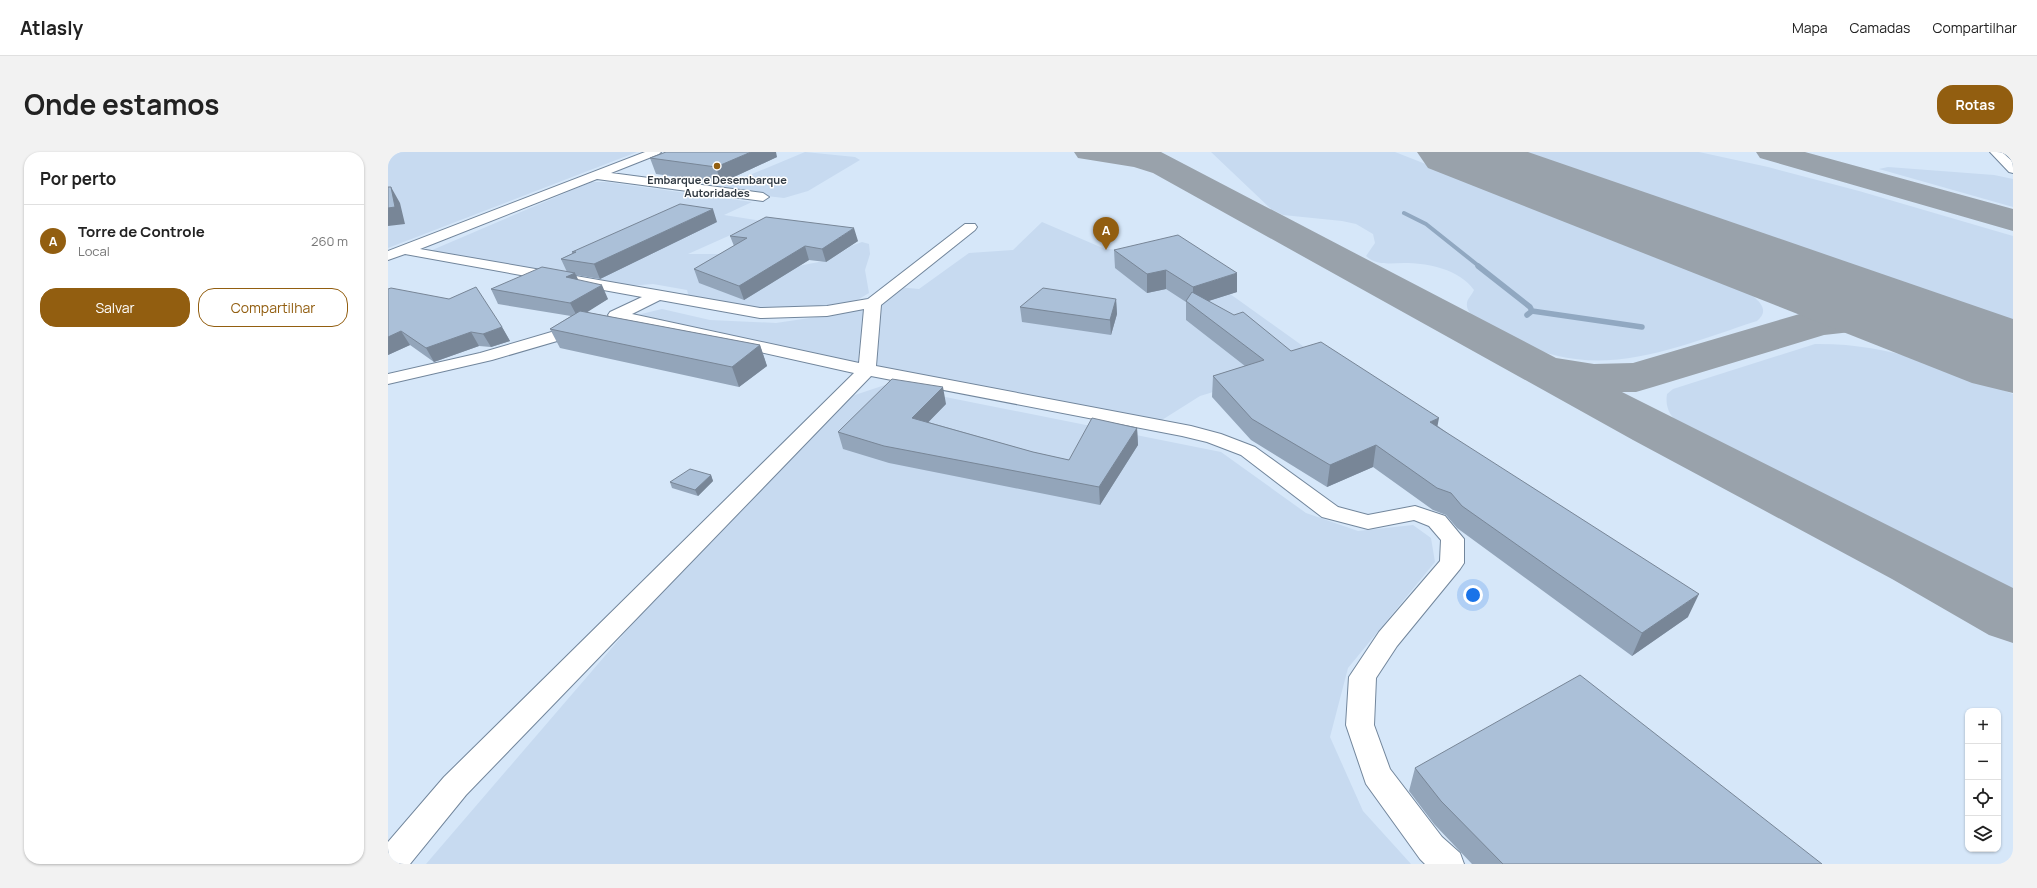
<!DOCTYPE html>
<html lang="pt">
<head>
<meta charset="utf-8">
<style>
  :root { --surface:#fff; --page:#f2f2f2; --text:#222; --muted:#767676; --line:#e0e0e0; --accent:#925e10 }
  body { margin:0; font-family:Manrope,sans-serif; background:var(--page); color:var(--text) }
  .controls { position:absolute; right:12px; bottom:12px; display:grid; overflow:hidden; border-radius:8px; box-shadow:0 1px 3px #0004 }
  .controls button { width:36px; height:36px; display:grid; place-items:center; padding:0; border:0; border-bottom:1px solid var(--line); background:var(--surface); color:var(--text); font:20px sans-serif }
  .you { position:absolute; left:1085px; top:443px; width:14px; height:14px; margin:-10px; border:3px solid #fff; border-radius:50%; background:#1a73e8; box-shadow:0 0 0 6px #1a73e833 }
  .badge { display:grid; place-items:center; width:26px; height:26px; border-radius:50%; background:var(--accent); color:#fff; font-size:13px; font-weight:700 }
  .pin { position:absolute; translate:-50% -33px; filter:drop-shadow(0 1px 2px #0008) }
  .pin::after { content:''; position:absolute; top:21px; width:14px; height:12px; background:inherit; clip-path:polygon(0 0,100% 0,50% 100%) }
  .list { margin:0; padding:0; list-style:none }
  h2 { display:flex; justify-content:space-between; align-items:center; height:52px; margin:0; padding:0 16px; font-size:17px }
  h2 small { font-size:13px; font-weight:400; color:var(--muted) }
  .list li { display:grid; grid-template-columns:26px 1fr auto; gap:12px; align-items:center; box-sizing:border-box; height:72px; padding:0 16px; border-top:1px solid var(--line) }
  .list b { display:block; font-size:15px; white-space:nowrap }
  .list p { margin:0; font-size:13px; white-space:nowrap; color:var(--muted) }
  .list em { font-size:13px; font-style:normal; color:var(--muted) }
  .actions { display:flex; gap:8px; padding:12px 16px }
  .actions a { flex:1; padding:9px 0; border:1px solid var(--accent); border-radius:16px; text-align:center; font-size:14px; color:var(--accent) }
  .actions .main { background:var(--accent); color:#fff }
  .icon { flex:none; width:22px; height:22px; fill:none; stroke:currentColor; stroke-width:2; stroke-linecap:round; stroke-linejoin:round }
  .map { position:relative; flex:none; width:1625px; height:712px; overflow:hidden; border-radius:16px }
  header { display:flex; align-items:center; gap:24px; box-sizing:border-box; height:56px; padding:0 20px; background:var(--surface); border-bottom:1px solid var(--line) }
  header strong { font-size:19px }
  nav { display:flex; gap:22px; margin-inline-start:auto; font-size:14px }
  .intro { display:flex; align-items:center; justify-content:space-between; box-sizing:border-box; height:96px; padding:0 24px }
  h1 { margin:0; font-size:28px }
  .button { padding:10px 18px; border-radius:16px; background:var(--accent); color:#fff; font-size:14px; font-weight:700 }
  main { display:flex; gap:24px; padding:0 24px }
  aside { flex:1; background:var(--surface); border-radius:16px; box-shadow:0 1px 3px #0004 }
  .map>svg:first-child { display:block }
  .built { fill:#d6e7f9; fill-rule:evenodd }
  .green { fill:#c7daf0 }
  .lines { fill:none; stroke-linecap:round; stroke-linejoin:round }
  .stream-far1 { stroke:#91a8c1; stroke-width:4 }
  .stream { stroke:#91a8c1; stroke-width:5.5 }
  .taxiway { fill:#99a2ab; fill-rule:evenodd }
  .runway { fill:#99a2ab; fill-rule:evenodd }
  .minor-casing { stroke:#72869c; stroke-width:2 }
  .minor { fill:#fff; fill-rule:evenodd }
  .wall { fill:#93a5ba }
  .shaded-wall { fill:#788697 }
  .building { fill:#abc0d8; stroke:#788697 }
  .poi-dot { fill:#925e10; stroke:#fff; stroke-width:1.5 }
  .labels { text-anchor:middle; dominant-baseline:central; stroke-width:3; stroke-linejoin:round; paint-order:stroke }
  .far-poi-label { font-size:11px; font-weight:bold; fill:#313a43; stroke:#fff }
</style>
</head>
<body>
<header>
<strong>Atlasly</strong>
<nav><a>Mapa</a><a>Camadas</a><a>Compartilhar</a></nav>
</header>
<div class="intro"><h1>Onde estamos</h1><a class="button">Rotas</a></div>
<main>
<aside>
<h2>Por perto<small></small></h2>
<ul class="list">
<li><span class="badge">A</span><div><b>Torre de Controle</b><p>Local</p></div><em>260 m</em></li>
</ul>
<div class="actions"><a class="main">Salvar</a><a>Compartilhar</a></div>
</aside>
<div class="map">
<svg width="1625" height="712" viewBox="0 0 1625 712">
  <rect width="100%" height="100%" fill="#e9f2fb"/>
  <!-- built -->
  <path class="built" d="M0 0H1625V712H0ZM1580 559H1610V697H1580Z"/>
  <!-- green -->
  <path class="green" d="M0 0H249L0 96Z
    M417 0 467 5 472 8 420 39 396 46 326 38Z
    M823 0H1007L1349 134C1361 141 1387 155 1369 169 1306 189 1238 220 1170 204 1148 199 1128 189 1109 178 1099 172 1077 165 1079 151 1079 147 1084 143 1086 138 1071 117 1040 111 1016 111 1003 111 988 114 978 104L987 91 985 82 968 72 954 69 895 63 883 57Z
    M1127 0H1311L1380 15 1471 39 1625 84V174Z
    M1500 15 1606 23 1625 27V55L1491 17Z
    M203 30H218L364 50 336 63 374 69 300 102H337L405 115 441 108 463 94 474 90 481 92 482 102 477 118 481 141 461 153 407 160 302 149 299 138 265 132 240 134 42 99Z
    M654 70 717 97 785 101 933 207 812 244 766 273 423 209 249 163 274 157 322 168 388 171 462 160 499 134 531 137 581 101 625 98Z
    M1427 192C1502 191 1557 216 1625 242V448L1302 279C1288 270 1276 261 1279 242L1285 237Z
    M497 233 833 300 918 361 970 379 1025 373 1043 386 1047 410 960 516 942 585 975 659 1023 712H38L431 255Z"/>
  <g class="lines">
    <!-- stream-far1 -->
    <path class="stream-far1" d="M1016 61 1038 72 1092 115"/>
    <!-- stream -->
    <path class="stream" d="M1090 114 1142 155 1144 159 1139 163
      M1144 159 1254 175"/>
    <!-- taxiway -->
    <path class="taxiway" d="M686 0H773L1168 206 1206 212 1245 211 1415 161 1447 155 1478 154 1507 157 1569 170 1575 179 1569 188 1553 192 1492 181 1463 180 1436 183 1265 235 1248 240H1234L1625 436V491L1601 483 1504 427 1245 288 765 21 746 15 690 6Z
      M1368 0H1417L1625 57V79L1372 6Z"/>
    <!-- runway -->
    <path class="runway" d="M1029 0H1140L1625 167V241L1584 231 1040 16Z"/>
    <defs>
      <path id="minor" d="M257 0H273L271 2 223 21 375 41 381 45 375 49 209 27 32 97 372 156 439 154 480 147 577 72H587L589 75 587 78 493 153 488 214 803 274 833 282 867 295 950 355 980 363 1027 354 1057 364 1076 387V411L1072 417 1009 494 988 526 986 573 1002 617 1054 685 1072 701 1076 712H1037L1032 707 978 632 958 573 961 525 991 480 1052 409 1053 388 1041 374 1026 368 980 377 934 365 853 303 819 290 794 284 483 224 78 643 22 712H0V690L56 625 466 221 228 168 222 166 220 163 222 160 254 145 17 102 0 108V99ZM272 148 372 166 439 164 476 157 471 211 244 162Z
        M1602 0H1614L1625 10V21L1621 20Z
        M194 171 200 172 202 176 200 180 104 208 0 232V222L92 201Z"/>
    </defs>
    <!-- minor casing -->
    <use href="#minor" class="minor-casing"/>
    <!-- minor -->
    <use href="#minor" class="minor"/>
  </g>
  <!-- wall -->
  <path class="wall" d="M389 5 333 31 268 22 262 6Z
    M329 70 212 127 188 123 190 128 220 147 198 160 372 193 379 214 351 235 172 196 162 177 183 164 110 152 103 137 179 120 173 107 185 101 184 100Z
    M342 84 470 89 438 110 421 108 356 148 311 131 306 117 346 94Z
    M726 98 849 140 820 149 903 199 1050 274 1300 465 1244 504 1069 376 1058 363 1045 358 985 315 939 335 863 288 824 245 825 224 857 214 798 168V150L778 137 759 141 727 116Z
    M0 137 114 175 122 189 103 195 91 194 46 210 22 193 0 203Z
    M728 147 729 162 723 183 634 170 632 155Z
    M558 252 540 270 645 300 681 308 749 276 750 293 712 353 501 311 455 297 450 280Z
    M323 323 325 329 310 344 284 336 282 330Z
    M1027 616 1434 712H1084L1046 672 1021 639Z"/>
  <!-- shaded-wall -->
  <path class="shaded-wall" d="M363 0H388L389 5 333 31 328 15Z
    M3 35 12 51 17 72 0 74V56Z
    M325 57 329 70 212 127 206 112Z
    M466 76 470 89 438 110 434 97Z
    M417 94 421 108 356 148 351 134Z
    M778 118V137L759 141V122Z
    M187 121 194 136 178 125Z
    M849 121V140L805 154V135Z
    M214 133 220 147 190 166 182 151Z
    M728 147 729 162 723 183 722 168Z
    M114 175 122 189 103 195 95 182Z
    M13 179 22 193 0 203V185Z
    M83 180 91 194 46 210 38 196Z
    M372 193 379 214 351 235 344 215Z
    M555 235 558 252 528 283 524 266Z
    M1051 266 1047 287 1042 270Z
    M749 276 750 293 712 353 711 335Z
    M988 293 985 315 939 335 942 313Z
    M323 323 325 329 310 344 307 338Z
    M1311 442 1300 465 1244 504 1254 481Z"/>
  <!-- building -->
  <path class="building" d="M278 0H363L328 15 262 6Z
    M0 35H3L7 55 0 56Z
    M292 52 325 57 206 112 173 107 188 100H184Z
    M378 65 466 76 434 97 417 94 351 134 306 117 359 86 342 84Z
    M790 83 849 121 805 135 778 118 759 122 726 98Z
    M154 115 187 121 178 125 214 133 182 151 103 137Z
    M88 135 114 175 95 182 83 180 38 196 13 179 0 185V137L3 136 61 147Z
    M655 136 728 147 722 168 632 155Z
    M804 140 846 163 855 160 903 199 933 190 1051 266 1042 270 1311 442 1254 481 1074 354 1063 341 1049 336 988 293 942 313 864 267 825 224 876 208 798 149Z
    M192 159 372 193 344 215 162 177Z
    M504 227 555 235 524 266 645 300 681 308 704 266 749 276 711 335 496 294 450 280Z
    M302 317 323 323 307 338 282 330Z
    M1192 523 1434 712H1115L1053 649 1027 616Z"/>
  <!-- markers -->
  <circle class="poi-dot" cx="329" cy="14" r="4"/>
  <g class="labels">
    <!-- far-poi labels -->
    <g class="far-poi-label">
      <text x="329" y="27">Embarque e Desembarque<tspan x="329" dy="13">Autoridades</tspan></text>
    </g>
  </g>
</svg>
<div class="controls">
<button>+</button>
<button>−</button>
<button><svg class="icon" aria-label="locate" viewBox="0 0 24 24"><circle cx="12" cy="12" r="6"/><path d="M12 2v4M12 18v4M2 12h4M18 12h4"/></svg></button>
<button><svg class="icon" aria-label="layers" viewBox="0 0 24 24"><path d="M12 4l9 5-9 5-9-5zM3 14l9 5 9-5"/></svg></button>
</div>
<div class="you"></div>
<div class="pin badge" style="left:718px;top:98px">A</div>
</div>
</main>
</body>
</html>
